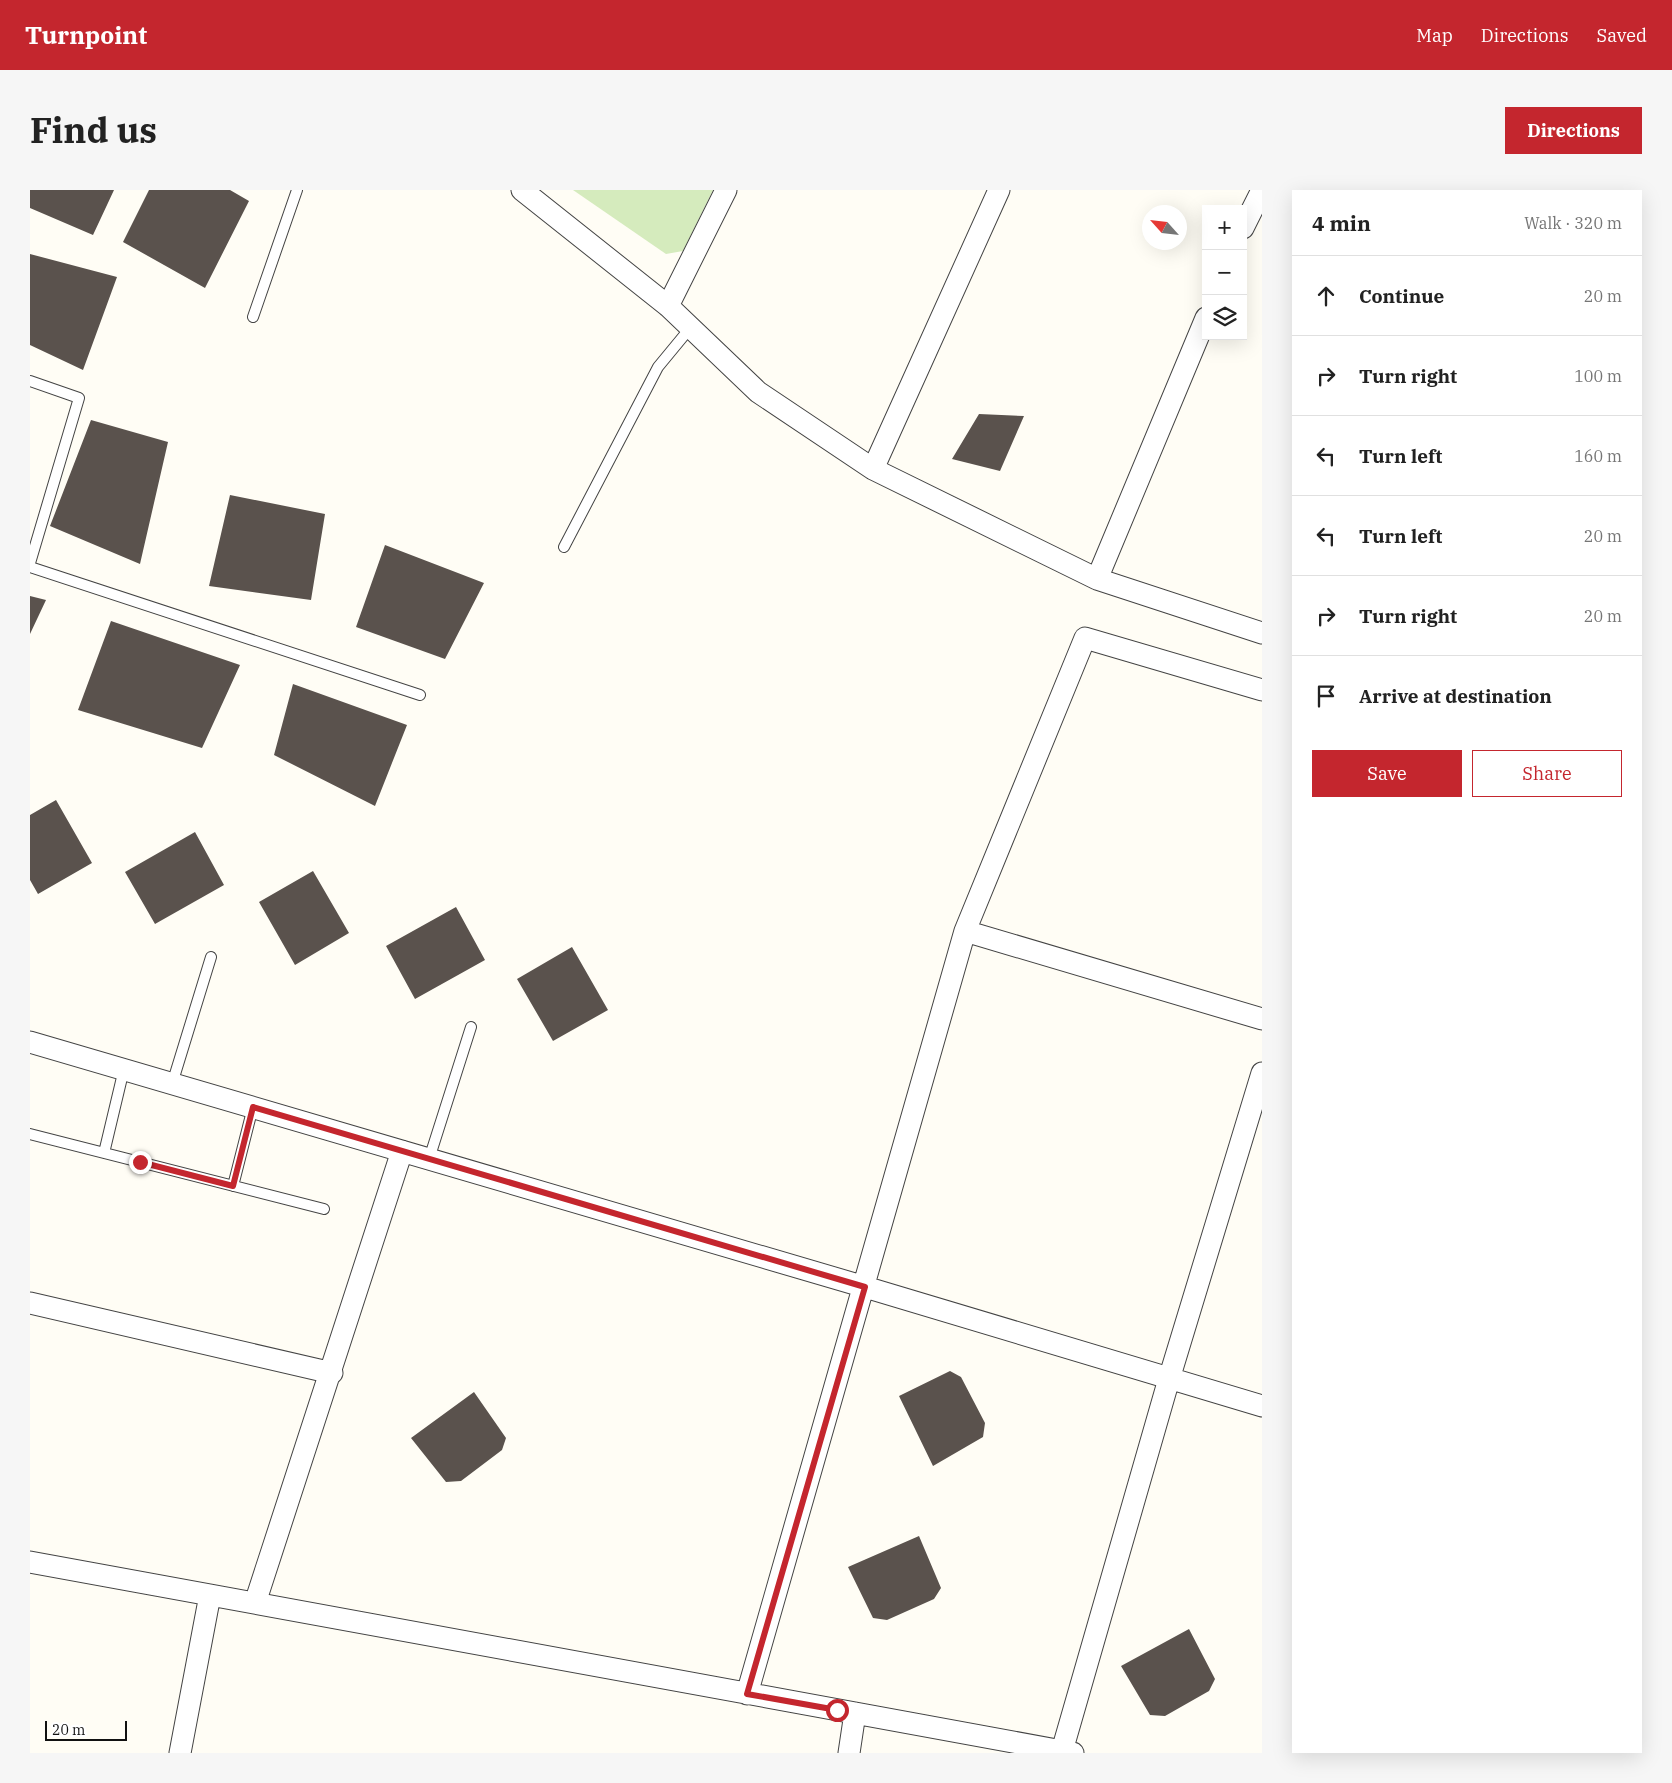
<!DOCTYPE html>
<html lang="en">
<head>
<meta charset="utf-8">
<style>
  :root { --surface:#fff; --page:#f6f6f6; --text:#222; --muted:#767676; --line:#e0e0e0; --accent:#c4262e }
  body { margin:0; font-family:"IBM Plex Serif",serif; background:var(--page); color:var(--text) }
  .controls { position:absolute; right:15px; top:15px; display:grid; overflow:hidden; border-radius:0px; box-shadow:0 5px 20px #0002 }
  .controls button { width:45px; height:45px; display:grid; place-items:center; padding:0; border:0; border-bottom:1px solid var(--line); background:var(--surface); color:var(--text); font:25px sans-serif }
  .compass { position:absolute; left:1112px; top:15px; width:45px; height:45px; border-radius:50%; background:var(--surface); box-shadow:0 5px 20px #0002; rotate:297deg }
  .scale { position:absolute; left:15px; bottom:12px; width:82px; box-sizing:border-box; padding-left:5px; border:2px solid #111; border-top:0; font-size:14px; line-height:18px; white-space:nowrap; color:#111; -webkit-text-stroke:4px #fff; paint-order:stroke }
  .stop { position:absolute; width:15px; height:15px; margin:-11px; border:4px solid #c4262e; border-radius:50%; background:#fff }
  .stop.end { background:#c4262e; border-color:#fff; box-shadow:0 1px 5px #0008 }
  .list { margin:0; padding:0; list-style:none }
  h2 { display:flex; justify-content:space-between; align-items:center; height:65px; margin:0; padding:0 20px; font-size:21px }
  h2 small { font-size:16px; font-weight:400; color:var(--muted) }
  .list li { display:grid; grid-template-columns:32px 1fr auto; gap:15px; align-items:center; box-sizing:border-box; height:80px; padding:0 20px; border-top:1px solid var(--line) }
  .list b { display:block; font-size:19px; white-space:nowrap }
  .list em { font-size:16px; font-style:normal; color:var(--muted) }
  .actions { display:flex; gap:10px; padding:15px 20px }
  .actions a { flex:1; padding:11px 0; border:1px solid var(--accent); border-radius:0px; text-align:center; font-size:18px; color:var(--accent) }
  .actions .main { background:var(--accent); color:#fff }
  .icon { flex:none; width:28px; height:28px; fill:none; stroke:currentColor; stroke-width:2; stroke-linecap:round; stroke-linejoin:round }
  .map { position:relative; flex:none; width:1232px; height:1563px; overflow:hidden; border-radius:0px }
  header { display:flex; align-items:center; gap:30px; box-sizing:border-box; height:70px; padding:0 25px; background:var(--accent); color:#fff }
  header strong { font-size:24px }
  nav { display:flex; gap:28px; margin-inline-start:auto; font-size:18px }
  .intro { display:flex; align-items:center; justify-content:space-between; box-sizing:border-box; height:120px; padding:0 30px }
  h1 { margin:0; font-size:35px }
  .button { padding:12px 22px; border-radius:0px; background:var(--accent); color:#fff; font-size:18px; font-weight:700 }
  main { display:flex; gap:30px; padding:0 30px }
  aside { flex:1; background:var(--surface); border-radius:0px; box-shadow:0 5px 20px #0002 }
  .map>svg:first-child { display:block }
  .green { fill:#d5ebbd }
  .building { fill:#5a524d }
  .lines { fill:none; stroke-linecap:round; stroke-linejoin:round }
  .lane-casing { stroke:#444; stroke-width:12 }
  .street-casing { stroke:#444; stroke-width:23 }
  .lane { stroke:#fff; stroke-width:10 }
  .street { stroke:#fff; stroke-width:21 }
  .route { stroke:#c4262e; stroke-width:6 }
</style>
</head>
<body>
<header>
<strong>Turnpoint</strong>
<nav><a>Map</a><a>Directions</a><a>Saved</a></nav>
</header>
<div class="intro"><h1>Find us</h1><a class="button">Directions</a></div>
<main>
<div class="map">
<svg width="1232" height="1563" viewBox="0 0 1232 1563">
  <rect width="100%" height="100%" fill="#fffdf5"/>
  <!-- green -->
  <path class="green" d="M543 0H683L653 61 636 64Z"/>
  <!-- building -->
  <path class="building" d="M0 0H84L63 45 0 18Z
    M119 0H200L219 11 175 98 93 52Z
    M0 64 87 87 53 180 0 155Z
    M949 224 994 226 970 281 922 269Z
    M61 230 138 252 110 374 20 336Z
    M200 305 295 324 281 410 179 396Z
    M355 355 454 393 415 469 326 437Z
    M0 406 16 410 0 444Z
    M81 431 210 475 172 558 48 520Z
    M263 494 377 535 345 616 244 565Z
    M26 610 62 673 8 704 0 690V625Z
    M165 642 194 695 125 734 95 682Z
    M283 681 319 743 265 775 229 712Z
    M426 717 455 770 385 809 356 756Z
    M542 757 578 820 523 851 487 789Z
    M920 1181 931 1187 955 1233 953 1247 903 1276 869 1206Z
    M444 1202 476 1248 472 1260 431 1291 416 1292 381 1248Z
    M889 1346 911 1398 904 1409 857 1430 843 1428 818 1377Z
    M1159 1439 1185 1489 1179 1501 1135 1526 1120 1525 1091 1476Z"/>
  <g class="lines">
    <defs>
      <path id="lane" d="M223 127 267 0
        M0 191 49 208 0 373
        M534 357 628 177 661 137
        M0 377 390 505
        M142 894 181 767
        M0 944 294 1019
        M74 963 94 879
        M399 969 441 837
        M203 996 223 917"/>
      <path id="street" d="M492 0 638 116 728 202 843 279 1067 389 1232 443
        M1213 38 1232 0
        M638 116 696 0
        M843 279 969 0
        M1067 389 1176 128
        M935 741 1232 829
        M0 852 835 1097 1232 1216
        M0 1113 302 1183
        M0 1372 1043 1563
        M225 1413 372 961
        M717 1504 935 741 1055 448 1232 500
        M1032 1561 1139 1189 1232 883
        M150 1563 180 1405
        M819 1563 825 1523"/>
    </defs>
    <!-- lane casing -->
    <use href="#lane" class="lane-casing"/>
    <!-- street casing -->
    <use href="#street" class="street-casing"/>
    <!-- lane -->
    <use href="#lane" class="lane"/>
    <!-- street -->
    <use href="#street" class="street"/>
  </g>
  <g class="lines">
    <!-- route -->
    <path class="route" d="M110 972 203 996 223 917 835 1097 717 1504 807 1520"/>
  </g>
</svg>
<div class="controls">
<button>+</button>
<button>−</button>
<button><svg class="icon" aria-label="layers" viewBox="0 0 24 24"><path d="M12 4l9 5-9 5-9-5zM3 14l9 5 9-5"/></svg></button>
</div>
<svg class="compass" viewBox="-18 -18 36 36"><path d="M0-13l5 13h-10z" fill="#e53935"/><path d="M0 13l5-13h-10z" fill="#767676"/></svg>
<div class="scale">20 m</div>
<div class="stop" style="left:807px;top:1520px"></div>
<div class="stop end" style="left:110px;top:972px"></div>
</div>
<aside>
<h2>4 min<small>Walk · 320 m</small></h2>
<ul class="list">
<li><svg class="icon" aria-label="ahead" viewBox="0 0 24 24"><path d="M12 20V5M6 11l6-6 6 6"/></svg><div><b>Continue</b></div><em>20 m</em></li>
<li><svg class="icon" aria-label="right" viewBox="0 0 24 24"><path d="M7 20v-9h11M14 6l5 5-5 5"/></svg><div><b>Turn right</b></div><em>100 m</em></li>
<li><svg class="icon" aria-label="left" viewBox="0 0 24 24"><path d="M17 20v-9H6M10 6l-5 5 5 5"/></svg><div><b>Turn left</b></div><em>160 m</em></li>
<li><svg class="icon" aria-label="left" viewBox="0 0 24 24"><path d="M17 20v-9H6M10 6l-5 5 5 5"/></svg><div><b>Turn left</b></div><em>20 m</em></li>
<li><svg class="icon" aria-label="right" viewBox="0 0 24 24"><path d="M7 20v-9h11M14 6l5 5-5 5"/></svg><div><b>Turn right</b></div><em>20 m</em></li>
<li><svg class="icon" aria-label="arrive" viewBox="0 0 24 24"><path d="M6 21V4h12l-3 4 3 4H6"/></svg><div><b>Arrive at destination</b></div></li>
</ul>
<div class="actions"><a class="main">Save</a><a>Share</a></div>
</aside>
</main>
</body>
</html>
